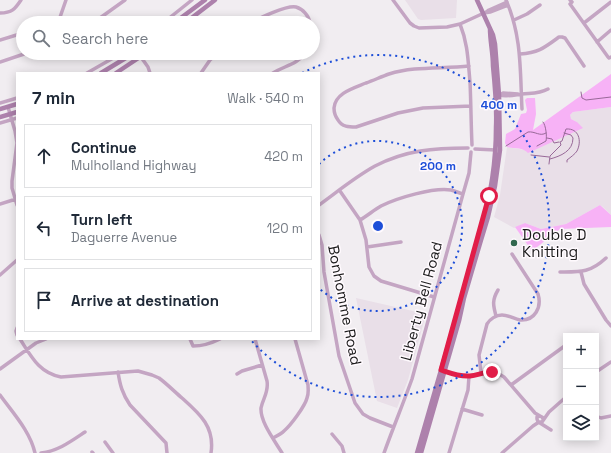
<!DOCTYPE html>
<html lang="en">
<head>
<meta charset="utf-8">
<style>
  :root { --surface:#fff; --page:#f6f6f7; --text:#1f2937; --muted:#747a83; --line:#e0e1e3 }
  body { margin:0; font-family:"Space Grotesk",sans-serif; background:var(--page); color:var(--text) }
  .controls { position:absolute; right:12px; bottom:12px; display:grid; overflow:hidden; border-radius:0px; box-shadow:0 2px 10px #0003 }
  .controls button { width:36px; height:36px; display:grid; place-items:center; padding:0; border:0; border-bottom:1px solid var(--line); background:var(--surface); color:var(--text); font:20px sans-serif }
  .stop { position:absolute; width:12px; height:12px; margin:-9px; border:3px solid #e11d48; border-radius:50%; background:#fff }
  .stop.end { background:#e11d48; border-color:#fff; box-shadow:0 1px 4px #0008 }
  .list { margin:0; padding:0; list-style:none }
  h2 { display:flex; justify-content:space-between; align-items:center; height:52px; margin:0; padding:0 16px; font-size:17px }
  h2 small { font-size:13px; font-weight:400; color:var(--muted) }
  .list li { display:grid; grid-template-columns:26px 1fr auto; gap:12px; align-items:center; box-sizing:border-box; height:64px; margin:0 8px 8px; padding:0 8px; border:1px solid var(--line); border-radius:0px }
  .list b { display:block; font-size:15px; white-space:nowrap }
  .list p { margin:0; font-size:13px; white-space:nowrap; color:var(--muted) }
  .list em { font-size:13px; font-style:normal; color:var(--muted) }
  .icon { flex:none; width:22px; height:22px; fill:none; stroke:currentColor; stroke-width:2; stroke-linecap:round; stroke-linejoin:round }
  .map { position:relative; flex:none; width:611px; height:453px; overflow:hidden }
  .search { position:absolute; background:var(--surface); box-shadow:0 2px 10px #0003; left:16px; top:16px; width:304px; height:44px; display:flex; align-items:center; gap:10px; box-sizing:border-box; padding:0 14px; border-radius:22px; color:var(--muted); font-size:15px }
  .panel { position:absolute; background:var(--surface); box-shadow:0 2px 10px #0003; left:16px; top:72px; width:304px; height:268px; border-radius:0px }
  .map>svg:first-child { display:block }
  .built { fill:#e9dfe8 }
  .green { fill:#f7b2f6 }
  .lines { fill:none; stroke-linecap:round; stroke-linejoin:round }
  .stream { stroke:#986998; stroke-width:1 }
  .minor { stroke:#c4a5c3; stroke-width:3.5 }
  .secondary { stroke:#ad81ac; stroke-width:4.5 }
  .route { stroke:#e11d48; stroke-width:5 }
  .ring { fill:none; stroke:#1d4ed8; stroke-width:2; stroke-dasharray:2 4 }
  .poi-dot { fill:#31684f; stroke:#fffafe; stroke-width:1.5 }
  .labels { text-anchor:middle; dominant-baseline:central; stroke-width:3; stroke-linejoin:round; paint-order:stroke }
  .poi-label { font-size:15px; fill:#1b1a1b; stroke:#fffafe; text-anchor:start }
  .street-label { font-size:15px; fill:#1b1a1b; stroke:#fffafe }
  .centre { fill:#1d4ed8; stroke:#fffafe; stroke-width:2 }
  .ring-label { font-size:12px; text-anchor:middle; font-weight:bold; fill:#1d4ed8; stroke:#fffafe; stroke-width:3; stroke-linejoin:round; paint-order:stroke }
</style>
</head>
<body>
<div class="map">
<svg width="611" height="453" viewBox="0 0 611 453">
  <rect width="100%" height="100%" fill="#f1edf1"/>
  <!-- built -->
  <path class="built" d="M405 0H457L456 18 421 20 418 19Z
    M611 107V215L603 207 600 205 566 224 541 229 525 223 514 228 494 217 500 195 507 147 525 150 577 122 571 119 570 118V115L573 112Z
    M356 298 426 314 408 380 397 408 377 401Z"/>
  <!-- green -->
  <path class="green" d="M611 74V107L573 112 570 115 571 119 577 122 583 128 528 153C523 147 514 149 507 147L505 143 506 134 515 129 521 114 526 113 527 110 525 100 527 98H535L536 114 533 130Z
    M600 205 611 215V227L560 229 532 251 515 227 525 223 541 229 566 224Z"/>
  <g class="lines">
    <!-- stream -->
    <path class="stream" d="M581 92 582 98 586 100 611 97
      M547 138 552 139 554 143 559 142
      M506 146 528 132C535 131 540 137 546 133
      M537 146 546 141C547 137 546 125 543 122
      M531 155 549 157
      M550 159C561 156 573 151 573 138L571 135 564 133
      M549 164 550 156 561 145 560 142 562 141 566 129C579 128 582 141 577 151 575 154 571 157 567 160V162"/>
    <!-- minor -->
    <path class="minor" d="M393 0 410 23 414 26 419 28 447 27 460 24 484 13 490 12 508 5
      M506 0C522 36 520 71 522 109
      M570 0 572 2 570 4 608 57 609 58 611 57
      M0 13C12 13 15 9 21 0
      M485 13 489 10 507 2
      M514 20 527 14 540 5
      M58 23 66 0
      M93 23 125 0
      M163 23 192 0
      M251 23C259 18 287 5 296 7 303 9 309 16 310 23
      M584 23 611 2
      M460 24C468 44 468 61 470 82 471 103 471 124 472 145
      M0 40 23 33
      M597 42 611 30
      M138 53 148 67 150 73
      M520 54C538 53 544 48 559 37H562L565 38 584 66
      M0 62 27 53
      M469 66C442 69 415 66 389 74 381 77 374 80 366 83 354 88 335 93 334 108 334 112 335 116 338 120 342 127 349 127 356 127L398 113 423 108 471 106
      M87 73 122 53
      M201 73 210 60 218 53
      M273 73C284 66 298 64 305 53
      M499 95C507 97 514 95 522 94 531 93 539 94 548 89
      M499 95 503 93 518 94
      M0 103 17 98
      M8 107 15 131 17 143 12 181V188L17 205
      M0 123 17 118
      M475 149 496 150
      M340 191 360 220 366 240 369 267 374 276 381 281 434 297
      M0 204 16 199
      M319 205C337 192 355 177 375 166 406 150 434 148 468 148
      M360 220C367 216 374 210 381 206 397 198 434 187 451 190 455 191 459 193 463 194
      M319 235 322 245 324 272 339 356 355 403 363 414 370 418 393 427
      M367 247 401 242
      M560 272C580 272 590 273 606 258
      M581 272 584 284 606 320 611 326
      M0 275 17 260
      M496 316C493 305 492 300 498 290
      M17 328 16 331 17 335
      M20 339C31 356 39 373 61 377L138 371 152 375 159 378C167 384 175 392 182 398 200 414 215 427 211 453
      M190 339 193 346C202 346 212 343 220 339
      M255 339 267 381C269 392 263 398 261 408 260 422 275 441 282 453
      M0 369 36 343 46 339
      M442 371C450 373 459 376 467 376 483 376 487 366 504 377L535 413 540 416
      M118 372C120 385 122 393 130 405L166 443 167 453
      M596 372 611 362
      M481 373 479 355 487 324C490 319 496 315 502 315 509 315 514 319 520 320 535 321 542 307 538 294L512 254
      M237 374 242 371 262 365
      M511 385 566 345
      M0 395C13 413 30 431 35 453
      M462 409 482 415
      M596 416 601 418 611 416
      M543 419 542 417 540 416 537 417V419L538 422H542L549 412 566 397
      M540 423 551 430
      M332 434 342 446 344 453
      M273 438C277 436 281 434 284 431 291 425 305 406 307 398 309 393 308 389 308 385L295 339
      M105 442 113 453
      M92 452 93 453
      M41 453C58 451 70 442 85 432
      M384 453C393 428 403 404 412 379L463 194 469 173 471 152
      M449 453 468 390 469 376
      M502 453 533 426 539 422"/>
    <!-- secondary -->
    <path class="secondary" d="M174 23 205 0
      M185 23 215 0
      M101 73 134 53
      M116 73 146 53
      M0 109 17 104
      M0 117 17 112
      M481 228C491 195 496 162 496 127 497 107 495 86 493 66 493 53 490 41 490 29
      M417 453 454 325 474 252
      M421 453 459 321 464 298 481 240 488 217 495 186 500 150 499 95 495 44 493 35 477 0"/>
  </g>
  <g class="lines">
    <!-- route -->
    <path class="route" d="M489 196 441 370C450 373 460 377 470 376 478 375 484 372 492 372"/>
  </g>
  <!-- distance rings -->
  <g class="ring">
    <path d="M319 164A85 85 0 1 1 319 288"/>
    <path d="M302 73A171 171 0 1 1 250 339"/>
  </g>
  <!-- markers -->
  <circle class="poi-dot" cx="514" cy="243" r="4"/>
  <g class="labels">
    <!-- poi labels -->
    <g class="poi-label">
      <text x="522" y="234">Double D<tspan x="522" dy="17">Knitting</tspan></text>
    </g>
    <!-- street labels -->
    <g class="street-label">
      <text transform="translate(421 301) rotate(-75)">Liberty Bell Road</text>
      <text transform="translate(345 305) rotate(79)">Bonhomme Road</text>
    </g>
  </g>
  <circle cx="378" cy="226" r="6" class="centre"/>
  <g class="ring-label">
    <text x="499" y="109">400 m</text>
    <text x="438" y="170">200 m</text>
  </g>
</svg>
<div class="controls">
<button>+</button>
<button>−</button>
<button><svg class="icon" aria-label="layers" viewBox="0 0 24 24"><path d="M12 4l9 5-9 5-9-5zM3 14l9 5 9-5"/></svg></button>
</div>
<div class="stop" style="left:489px;top:196px"></div>
<div class="stop end" style="left:492px;top:372px"></div>
<div class="search"><svg class="icon" aria-label="search" viewBox="0 0 24 24"><circle cx="10" cy="10" r="6"/><path d="M15 15l6 6"/></svg>Search here</div>
<section class="panel">
<h2>7 min<small>Walk · 540 m</small></h2>
<ul class="list">
<li><svg class="icon" aria-label="ahead" viewBox="0 0 24 24"><path d="M12 20V5M6 11l6-6 6 6"/></svg><div><b>Continue</b><p>Mulholland Highway</p></div><em>420 m</em></li>
<li><svg class="icon" aria-label="left" viewBox="0 0 24 24"><path d="M17 20v-9H6M10 6l-5 5 5 5"/></svg><div><b>Turn left</b><p>Daguerre Avenue</p></div><em>120 m</em></li>
<li><svg class="icon" aria-label="arrive" viewBox="0 0 24 24"><path d="M6 21V4h12l-3 4 3 4H6"/></svg><div><b>Arrive at destination</b></div></li>
</ul>
</section>
</div>
</body>
</html>
